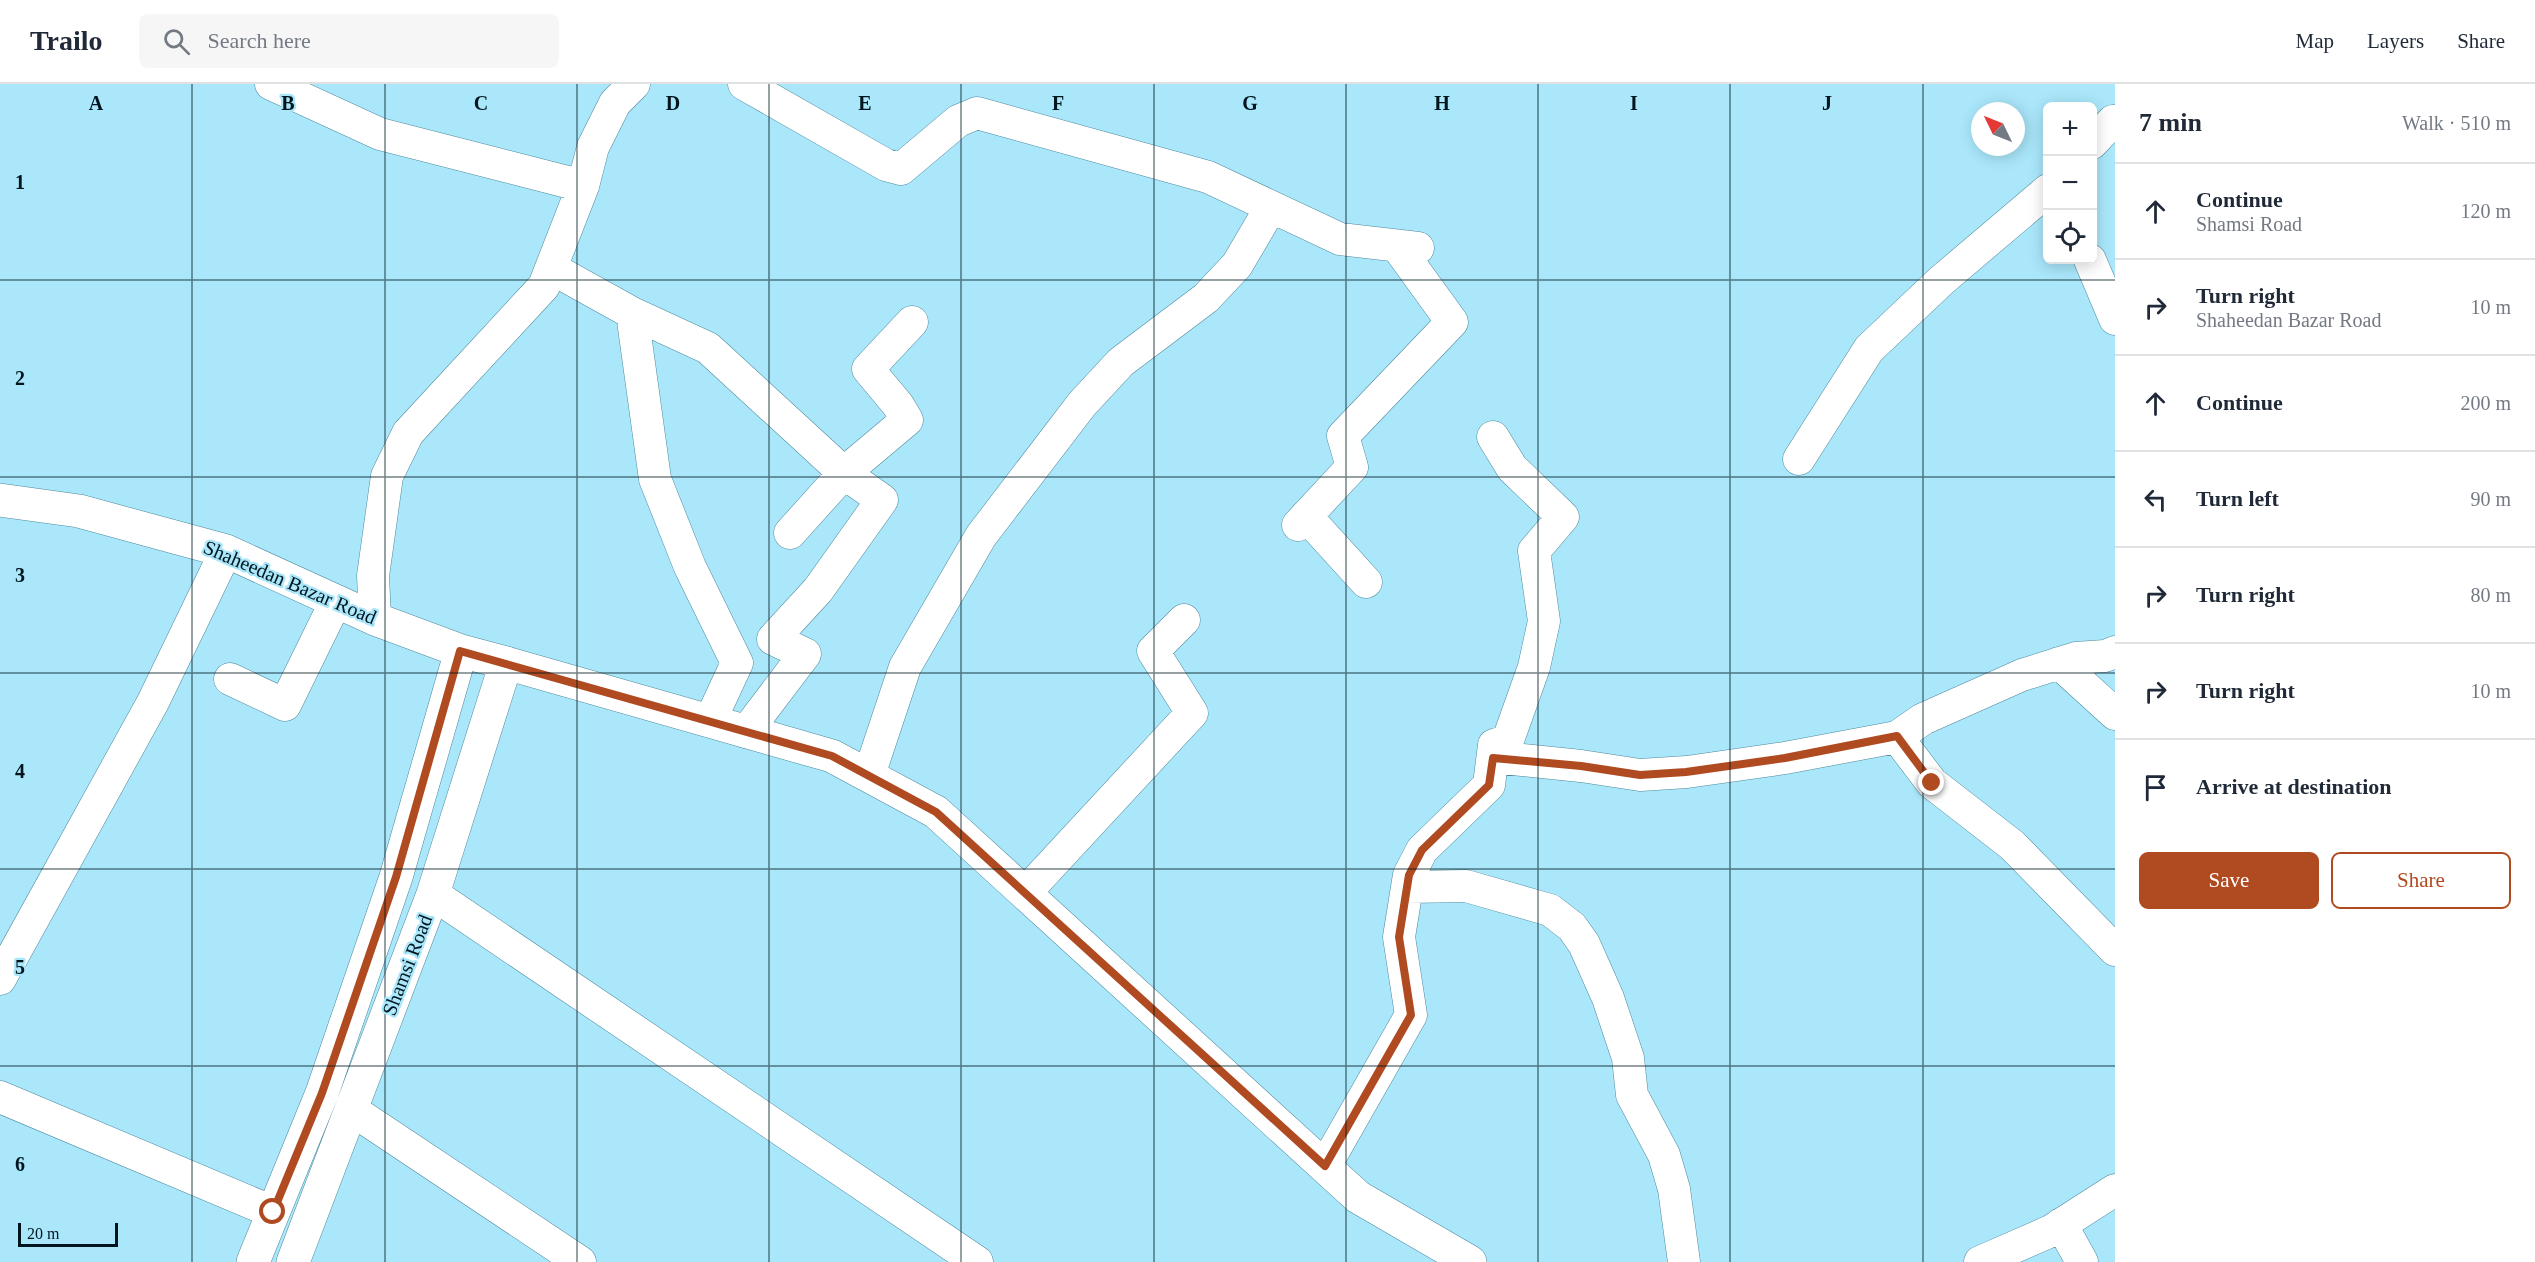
<!DOCTYPE html>
<html lang="en">
<head>
<meta charset="utf-8">
<style>
  :root { --surface:#fff; --page:#f6f6f7; --text:#1f2937; --muted:#747a83; --line:#e0e1e3; --accent:#b04a20 }
  body { margin:0; font-family:"Times New Roman",serif; background:var(--page); color:var(--text) }
  .controls { position:absolute; right:18px; top:18px; display:grid; overflow:hidden; border-radius:9px; box-shadow:0 3px 15px #0003 }
  .controls button { width:54px; height:54px; display:grid; place-items:center; padding:0; border:0; border-bottom:2px solid var(--line); background:var(--surface); color:var(--text); font:30px sans-serif }
  .compass { position:absolute; left:1971px; top:18px; width:54px; height:54px; border-radius:50%; background:var(--surface); box-shadow:0 3px 15px #0003; rotate:313deg }
  .scale { position:absolute; left:18px; bottom:15px; width:100px; box-sizing:border-box; padding-left:6px; border:3px solid #00151d; border-top:0; font-size:16px; line-height:21px; white-space:nowrap; color:#00151d; -webkit-text-stroke:4px #aae7fb; paint-order:stroke }
  .stop { position:absolute; width:18px; height:18px; margin:-14px; border:4px solid #b04a20; border-radius:50%; background:#fff }
  .stop.end { background:#b04a20; border-color:#fff; box-shadow:0 2px 6px #0008 }
  .list { margin:0; padding:0; list-style:none }
  h2 { display:flex; justify-content:space-between; align-items:center; height:78px; margin:0; padding:0 24px; font-size:26px }
  h2 small { font-size:20px; font-weight:400; color:var(--muted) }
  .list li { display:grid; grid-template-columns:39px 1fr auto; gap:18px; align-items:center; box-sizing:border-box; height:96px; padding:0 24px; border-top:2px solid var(--line) }
  .list b { display:block; font-size:22px; white-space:nowrap }
  .list p { margin:0; font-size:20px; white-space:nowrap; color:var(--muted) }
  .list em { font-size:20px; font-style:normal; color:var(--muted) }
  .actions { display:flex; gap:12px; padding:18px 24px }
  .actions a { flex:1; padding:14px 0; border:2px solid var(--accent); border-radius:9px; text-align:center; font-size:21px; color:var(--accent) }
  .actions .main { background:var(--accent); color:#fff }
  .icon { flex:none; width:33px; height:33px; fill:none; stroke:currentColor; stroke-width:2; stroke-linecap:round; stroke-linejoin:round }
  .map { position:relative; flex:none; width:2115px; height:1178px; overflow:hidden }
  header { display:flex; align-items:center; gap:36px; box-sizing:border-box; height:84px; padding:0 30px; background:var(--surface); border-bottom:2px solid var(--line) }
  header strong { font-size:28px }
  nav { display:flex; gap:33px; margin-inline-start:auto; font-size:21px }
  .search { width:420px; height:54px; background:var(--page); display:flex; align-items:center; gap:15px; box-sizing:border-box; padding:0 21px; border-radius:9px; color:var(--muted); font-size:22px }
  main { display:flex }
  aside { flex:1; background:var(--surface) }
  .map>svg:first-child { display:block }
  .lines { fill:none; stroke-linecap:round; stroke-linejoin:round }
  .minor-casing { stroke:#4e899c; stroke-width:33 }
  .secondary-casing { stroke:#4e899c; stroke-width:34 }
  .primary-casing { stroke:#4e899c; stroke-width:34 }
  .minor { stroke:#fff; stroke-width:32 }
  .secondary { stroke:#fff; stroke-width:33 }
  .primary { stroke:#fff; stroke-width:33 }
  .route { stroke:#b04a20; stroke-width:8 }
  .grid { fill:none; stroke:#00151d; stroke-width:1.5; stroke-opacity:0.55 }
  .labels { text-anchor:middle; dominant-baseline:central; stroke-width:4.5; stroke-linejoin:round; paint-order:stroke }
  .street-label { font-size:20px; fill:#00151d; stroke:#aae7fb }
  .grid-label { font-size:20px; text-anchor:middle; font-weight:bold; fill:#00151d; stroke:#aae7fb; stroke-width:4.5; stroke-linejoin:round; paint-order:stroke }
</style>
</head>
<body>
<header>
<strong>Trailo</strong>
<div class="search"><svg class="icon" aria-label="search" viewBox="0 0 24 24"><circle cx="10" cy="10" r="6"/><path d="M15 15l6 6"/></svg>Search here</div>
<nav><a>Map</a><a>Layers</a><a>Share</a></nav>
</header>
<main>
<div class="map">
<svg width="2115" height="1178" viewBox="0 0 2115 1178">
  <rect width="100%" height="100%" fill="#aae7fb"/>
  <g class="lines">
    <defs>
      <path id="minor" d="M271 0 380 50 583 102
        M744 0 886 81 901 85 958 37 977 29 1208 93 1340 155 1418 164
        M2092 59 2113 37
        M2090 176 2115 235
        M551 184 632 229 708 264 844 389 882 416 818 506 773 555 805 570 746 648
        M632 229 655 395 690 483 737 579 710 637
        M1799 375 1869 265 1942 196 2048 106
        M1306 432 1366 498
        M1298 441 1352 383 1343 352 1452 238 1397 162
        M790 449 844 389 907 336 898 321 868 285 912 238
        M375 535 373 492 387 392 408 349 544 202 583 102 593 63 615 19 634 0
        M2059 579 2115 630
        M230 595 285 621 336 517
        M1897 653 1932 699 2012 761 2115 866
        M1493 673 1581 682 1640 691 1687 688 1785 674 1897 653 1923 635 2022 591 2076 574 2105 572 2115 568
        M869 691 905 583 981 452 1082 320 1121 278 1206 214 1237 181 1271 123
        M1407 803 1466 802 1550 826 1572 843 1584 860 1608 914 1628 974 1632 1011 1664 1071 1674 1105 1684 1178
        M1025 809 1192 629 1153 567 1184 536
        M433 810 977 1178
        M0 895 153 618 226 467
        M0 1013 273 1128
        M352 1026 580 1178
        M1325 1082 1411 931 1399 853 1409 791 1422 766 1489 701 1494 661 1508 656 1534 583 1544 537 1534 467 1563 433 1512 384 1493 353
        M2061 1140 2082 1178
        M1980 1178 2051 1147 2115 1106"/>
      <path id="secondary" d="M506 579 832 672 936 728 1358 1113 1470 1178"/>
      <path id="primary" d="M0 416 79 427 226 467 375 535 461 567 506 579 433 810 293 1178
        M253 1178 322 1009 396 793 461 567"/>
    </defs>
    <!-- minor casing -->
    <use href="#minor" class="minor-casing"/>
    <!-- secondary casing -->
    <use href="#secondary" class="secondary-casing"/>
    <!-- primary casing -->
    <use href="#primary" class="primary-casing"/>
    <!-- minor -->
    <use href="#minor" class="minor"/>
    <!-- secondary -->
    <use href="#secondary" class="secondary"/>
    <!-- primary -->
    <use href="#primary" class="primary"/>
  </g>
  <g class="lines">
    <!-- route -->
    <path class="route" d="M273 1128 322 1009 396 793 460 567 832 672 936 728 1325 1082 1411 931 1399 853 1409 791 1422 766 1489 701 1493 674 1581 682 1640 691 1686 688 1785 674 1897 652 1932 699"/>
  </g>
  <!-- grid -->
  <path class="grid" d="M192 0V1178M385 0V1178M577 0V1178M769 0V1178M961 0V1178M1154 0V1178M1346 0V1178M1538 0V1178M1730 0V1178M1923 0V1178M0 196H2115M0 393H2115M0 589H2115M0 785H2115M0 982H2115"/>
  <g class="labels">
    <!-- street labels -->
    <g class="street-label">
      <text transform="translate(290 498) rotate(23)">Shaheedan Bazar Road</text>
      <text transform="translate(407 881) rotate(-69)">Shamsi Road</text>
    </g>
  </g>
  <g class="grid-label">
    <text x="96" y="26">A</text>
    <text x="288" y="26">B</text>
    <text x="481" y="26">C</text>
    <text x="673" y="26">D</text>
    <text x="865" y="26">E</text>
    <text x="1058" y="26">F</text>
    <text x="1250" y="26">G</text>
    <text x="1442" y="26">H</text>
    <text x="1634" y="26">I</text>
    <text x="1827" y="26">J</text>
    <text x="20" y="105">1</text>
    <text x="20" y="301">2</text>
    <text x="20" y="498">3</text>
    <text x="20" y="694">4</text>
    <text x="20" y="890">5</text>
    <text x="20" y="1087">6</text>
  </g>
</svg>
<div class="controls">
<button>+</button>
<button>−</button>
<button><svg class="icon" aria-label="locate" viewBox="0 0 24 24"><circle cx="12" cy="12" r="6"/><path d="M12 2v4M12 18v4M2 12h4M18 12h4"/></svg></button>
</div>
<svg class="compass" viewBox="-18 -18 36 36"><path d="M0-13l5 13h-10z" fill="#e53935"/><path d="M0 13l5-13h-10z" fill="#747a83"/></svg>
<div class="scale">20 m</div>
<div class="stop" style="left:273px;top:1128px"></div>
<div class="stop end" style="left:1932px;top:699px"></div>
</div>
<aside>
<h2>7 min<small>Walk · 510 m</small></h2>
<ul class="list">
<li><svg class="icon" aria-label="ahead" viewBox="0 0 24 24"><path d="M12 20V5M6 11l6-6 6 6"/></svg><div><b>Continue</b><p>Shamsi Road</p></div><em>120 m</em></li>
<li><svg class="icon" aria-label="right" viewBox="0 0 24 24"><path d="M7 20v-9h11M14 6l5 5-5 5"/></svg><div><b>Turn right</b><p>Shaheedan Bazar Road</p></div><em>10 m</em></li>
<li><svg class="icon" aria-label="ahead" viewBox="0 0 24 24"><path d="M12 20V5M6 11l6-6 6 6"/></svg><div><b>Continue</b></div><em>200 m</em></li>
<li><svg class="icon" aria-label="left" viewBox="0 0 24 24"><path d="M17 20v-9H6M10 6l-5 5 5 5"/></svg><div><b>Turn left</b></div><em>90 m</em></li>
<li><svg class="icon" aria-label="right" viewBox="0 0 24 24"><path d="M7 20v-9h11M14 6l5 5-5 5"/></svg><div><b>Turn right</b></div><em>80 m</em></li>
<li><svg class="icon" aria-label="right" viewBox="0 0 24 24"><path d="M7 20v-9h11M14 6l5 5-5 5"/></svg><div><b>Turn right</b></div><em>10 m</em></li>
<li><svg class="icon" aria-label="arrive" viewBox="0 0 24 24"><path d="M6 21V4h12l-3 4 3 4H6"/></svg><div><b>Arrive at destination</b></div></li>
</ul>
<div class="actions"><a class="main">Save</a><a>Share</a></div>
</aside>
</main>
</body>
</html>
